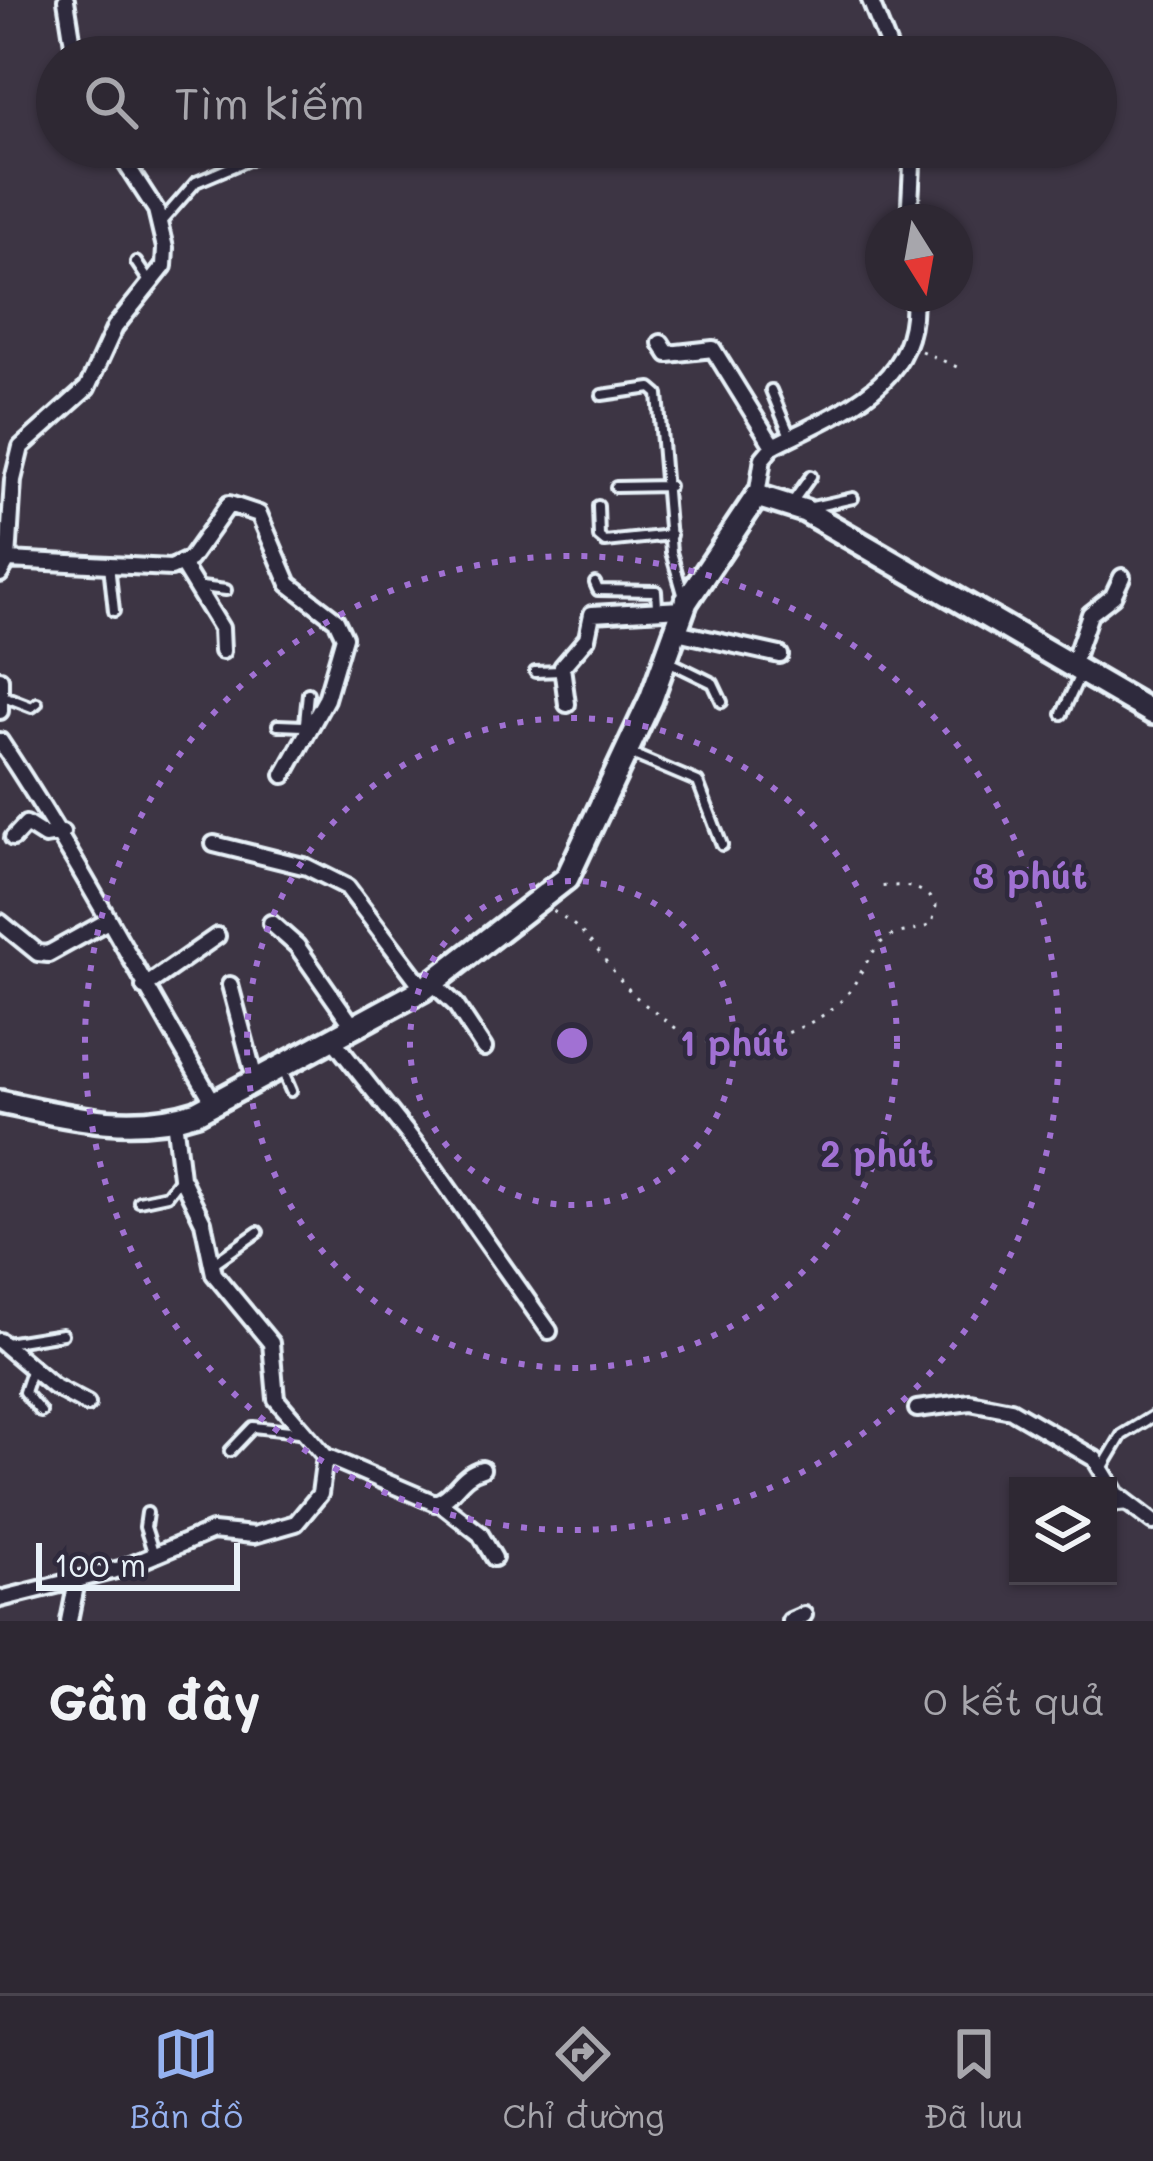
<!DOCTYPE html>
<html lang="vi">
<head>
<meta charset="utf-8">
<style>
  :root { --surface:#2e2833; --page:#36303b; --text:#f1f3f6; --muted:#a7a6ac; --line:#49444e; --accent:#95b2f1 }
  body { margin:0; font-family:Mali,sans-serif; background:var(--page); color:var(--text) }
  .controls { position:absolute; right:36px; bottom:36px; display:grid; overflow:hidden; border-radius:0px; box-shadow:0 3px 9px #0004 }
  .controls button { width:108px; height:108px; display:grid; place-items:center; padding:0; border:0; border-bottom:3px solid var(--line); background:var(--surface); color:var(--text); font:60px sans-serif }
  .compass { position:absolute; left:865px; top:204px; width:108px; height:108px; border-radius:50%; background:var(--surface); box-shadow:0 3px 9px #0004; rotate:169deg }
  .scale { position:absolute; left:36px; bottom:30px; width:204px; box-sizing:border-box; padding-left:12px; border:6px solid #e8f1f8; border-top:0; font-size:33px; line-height:42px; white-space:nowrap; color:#e8f1f8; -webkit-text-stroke:9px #2f2a3d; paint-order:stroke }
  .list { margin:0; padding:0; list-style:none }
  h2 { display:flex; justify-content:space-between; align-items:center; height:156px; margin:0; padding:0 48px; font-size:51px }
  h2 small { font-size:39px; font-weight:400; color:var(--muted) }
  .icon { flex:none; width:66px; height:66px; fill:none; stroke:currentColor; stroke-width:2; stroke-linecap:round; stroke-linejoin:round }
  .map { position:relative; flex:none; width:1153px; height:1621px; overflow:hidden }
  .search { position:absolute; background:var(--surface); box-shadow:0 3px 9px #0004; left:36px; right:36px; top:36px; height:132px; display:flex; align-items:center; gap:30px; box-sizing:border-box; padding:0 42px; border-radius:66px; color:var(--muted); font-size:45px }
  .sheet { height:372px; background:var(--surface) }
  nav { display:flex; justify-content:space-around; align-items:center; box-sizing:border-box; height:168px; border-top:3px solid var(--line); background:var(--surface); font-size:33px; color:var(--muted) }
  nav a { display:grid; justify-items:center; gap:6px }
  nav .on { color:var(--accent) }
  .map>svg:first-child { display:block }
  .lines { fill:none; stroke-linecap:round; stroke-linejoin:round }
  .lane-casing { stroke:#e8f1f8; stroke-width:16 }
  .street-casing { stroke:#e8f1f8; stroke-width:22 }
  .secondary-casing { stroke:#e8f1f8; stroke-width:30 }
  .path { stroke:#e8f1f8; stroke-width:3; stroke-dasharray:3 9; stroke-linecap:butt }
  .lane { stroke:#2f2a3d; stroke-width:8 }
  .street { stroke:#2f2a3d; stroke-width:14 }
  .secondary { stroke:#2f2a3d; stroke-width:21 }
  .ring { fill:none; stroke:#a171d3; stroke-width:6; stroke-dasharray:6 12 }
  .centre { fill:#a171d3; stroke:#2f2a3d; stroke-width:6 }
  .ring-label { font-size:36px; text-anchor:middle; font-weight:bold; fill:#a171d3; stroke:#2f2a3d; stroke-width:9; stroke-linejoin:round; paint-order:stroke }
</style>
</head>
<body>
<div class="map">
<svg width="1153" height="1621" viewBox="0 0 1153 1621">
  <rect width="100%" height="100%" fill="#3d3544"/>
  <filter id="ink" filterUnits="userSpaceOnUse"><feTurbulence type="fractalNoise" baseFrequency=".00833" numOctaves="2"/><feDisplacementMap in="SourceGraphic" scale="24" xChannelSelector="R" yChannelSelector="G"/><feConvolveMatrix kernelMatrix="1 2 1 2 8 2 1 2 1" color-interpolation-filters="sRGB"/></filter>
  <g filter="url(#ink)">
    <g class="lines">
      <defs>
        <path id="lane" d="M161 222 196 182 253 158 265 147
          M136 262 150 283
          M771 390 790 436
          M602 395 651 388 658 394 671 552 683 594
          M616 487 669 486
          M791 504 811 476
          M598 506 599 537 605 542 671 535
          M812 507 853 498
          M109 565 114 611
          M595 583 598 590 656 591 657 606
          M201 587 226 590
          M666 660 713 683 722 702
          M535 672 561 671
          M1 695 32 707 37 703
          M1062 714 1079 677
          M278 725 303 726
          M304 733 308 693
          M627 752 698 782 722 845
          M282 1070 291 1091
          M139 1201 167 1195 180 1178
          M214 1263 258 1232
          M6 1343 62 1334
          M32 1368 24 1392 41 1412
          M230 1451 253 1427 299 1432
          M1103 1467 1122 1435 1153 1416
          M1108 1507 1130 1505
          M147 1513 145 1527 154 1555"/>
        <path id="street" d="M66 0 75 57
          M870 0 893 57
          M909 222 913 147
          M661 343 668 354 713 349 773 446
          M757 496 763 458 773 446C841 411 921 385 913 294
          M8 560 171 568 190 559 229 504 259 514 289 584 336 620 344 637 326 699 284 775
          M183 566 221 628 222 651
          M0 574 8 560 13 480 21 447 87 388 115 327 164 266 165 248 156 210 115 147
          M672 631 780 655
          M1071 669 1090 614 1113 596 1122 577
          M0 679V711
          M567 704 562 667 587 638 592 614 682 609
          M0 741C78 858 142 982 214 1103
          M13 838 26 824 45 836 62 833
          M214 844 307 867 347 887 424 989
          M0 922 38 953 48 954 106 922
          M271 923 297 946 355 1029
          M433 983 455 1004 484 1048
          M230 985 255 1079
          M144 987 217 936
          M334 1041 430 1162 549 1331
          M0 1341 53 1386 87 1404
          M917 1409 970 1402 1011 1410 1095 1459 1116 1494 1153 1522
          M325 1456 435 1503C455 1497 459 1475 482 1469
          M439 1502 480 1534 494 1558
          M0 1599 124 1568 212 1531 254 1535 296 1523 320 1494 325 1456 276 1399 271 1343 214 1274 203 1222 181 1177 174 1119
          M69 1621 77 1581
          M790 1621 804 1615"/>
        <path id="secondary" d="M0 1102C66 1116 130 1134 197 1112L424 989 567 878 651 699 686 602 757 496 805 511 1153 713"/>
      </defs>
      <!-- lane casing -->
      <use href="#lane" class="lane-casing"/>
      <!-- street casing -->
      <use href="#street" class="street-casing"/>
      <!-- secondary casing -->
      <use href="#secondary" class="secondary-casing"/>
      <!-- path -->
      <path class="path" d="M921 351 957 367
        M553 911C595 933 608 974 643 1003 660 1016 677 1032 697 1039 741 1055 813 1031 844 998 859 982 869 949 887 938 901 930 918 932 932 924L936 906C923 883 901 885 877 887"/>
      <!-- lane -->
      <use href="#lane" class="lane"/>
      <!-- street -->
      <use href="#street" class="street"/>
      <!-- secondary -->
      <use href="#secondary" class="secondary"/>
    </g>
  </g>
  <!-- distance rings -->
  <g class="ring">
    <circle cx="572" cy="1043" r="162"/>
    <circle cx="572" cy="1043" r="325"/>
    <circle cx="572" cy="1043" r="487"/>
  </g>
  <circle cx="572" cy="1043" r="18" class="centre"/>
  <g class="ring-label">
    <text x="1030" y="889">3 phút</text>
    <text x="734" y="1056">1 phút</text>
    <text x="877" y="1167">2 phút</text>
  </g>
</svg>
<div class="controls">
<button><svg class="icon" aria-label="layers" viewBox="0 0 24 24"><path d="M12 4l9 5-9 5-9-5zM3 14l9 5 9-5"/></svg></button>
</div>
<svg class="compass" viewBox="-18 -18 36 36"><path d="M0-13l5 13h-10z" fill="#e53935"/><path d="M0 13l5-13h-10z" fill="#a7a6ac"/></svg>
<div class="scale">100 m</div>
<div class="search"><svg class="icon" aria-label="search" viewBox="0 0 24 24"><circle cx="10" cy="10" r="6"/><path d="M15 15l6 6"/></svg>Tìm kiếm</div>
</div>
<section class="sheet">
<h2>Gần đây<small>0 kết quả</small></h2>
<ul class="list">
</ul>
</section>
<nav>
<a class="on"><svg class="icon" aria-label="map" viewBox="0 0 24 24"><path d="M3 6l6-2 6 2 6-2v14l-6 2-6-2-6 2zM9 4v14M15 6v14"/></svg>Bản đồ</a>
<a><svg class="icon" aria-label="directions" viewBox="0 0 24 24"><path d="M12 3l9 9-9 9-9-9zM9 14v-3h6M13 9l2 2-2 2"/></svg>Chỉ đường</a>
<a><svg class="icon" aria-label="saved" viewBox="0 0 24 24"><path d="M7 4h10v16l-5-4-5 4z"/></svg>Đã lưu</a>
</nav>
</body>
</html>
